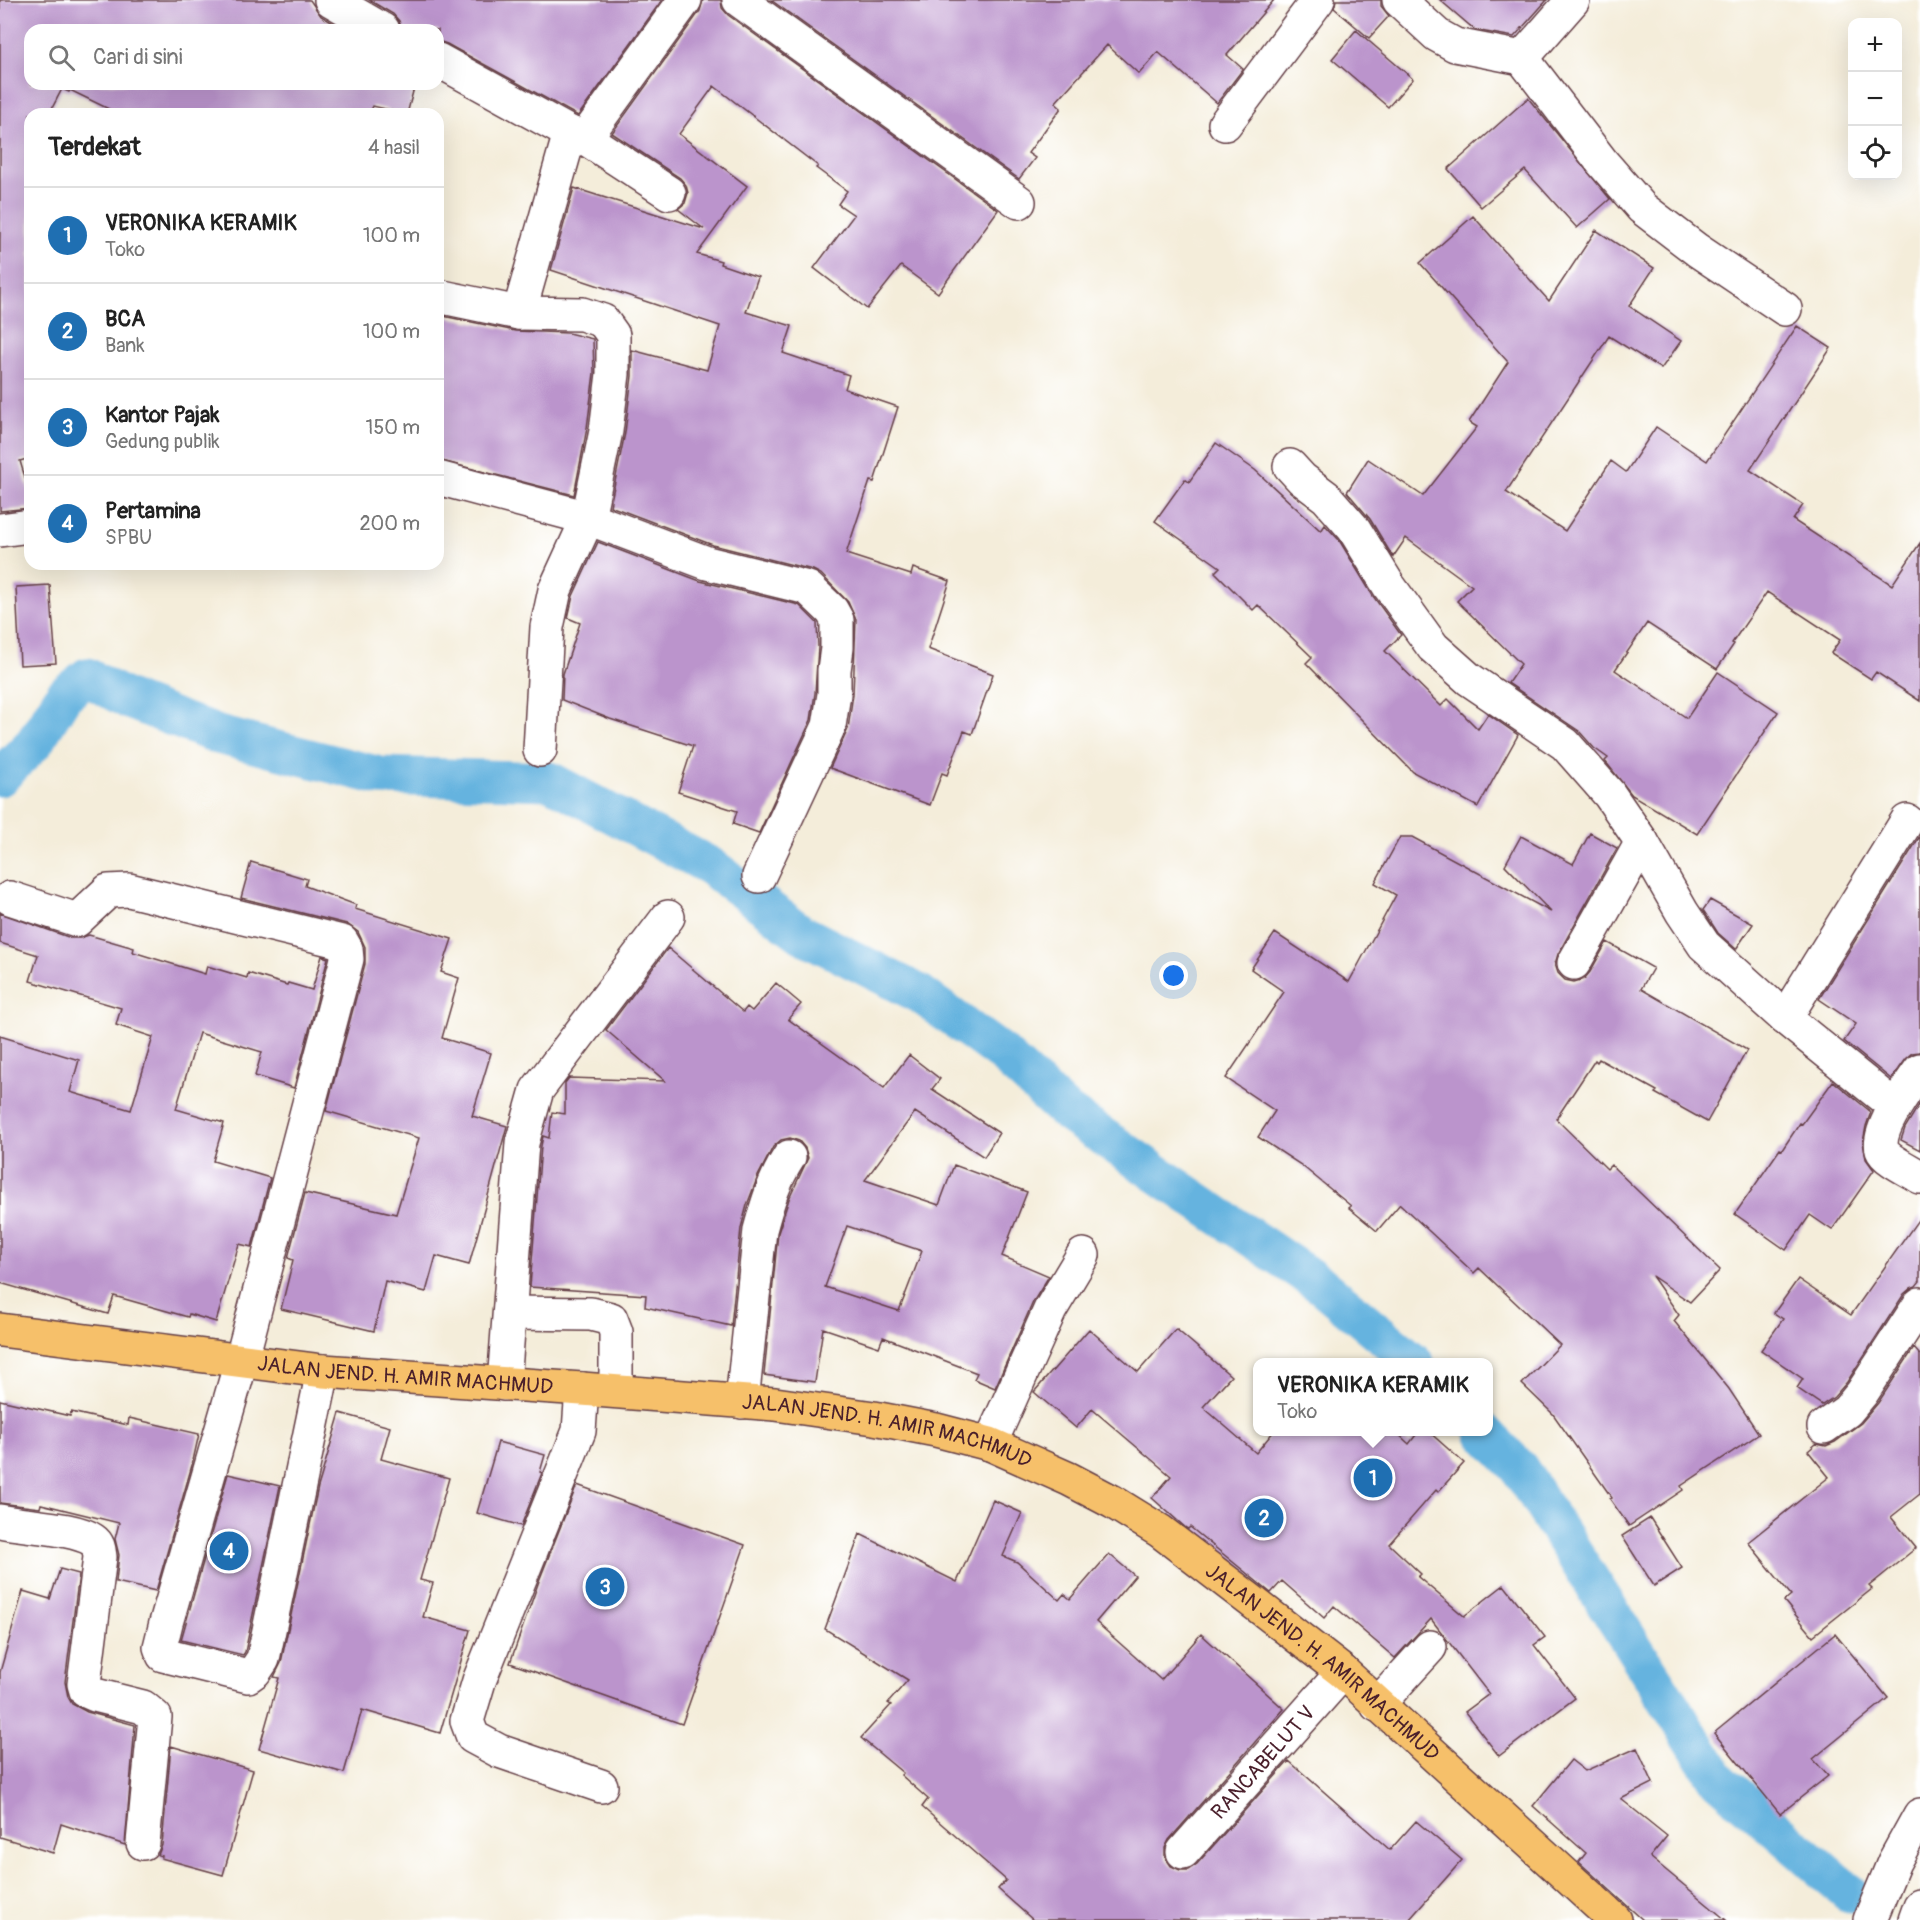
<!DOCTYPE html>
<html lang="id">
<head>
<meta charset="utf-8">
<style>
  :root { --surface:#fff; --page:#f2f2f2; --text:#222; --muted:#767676; --line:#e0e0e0; --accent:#1f6fb2 }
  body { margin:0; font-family:Pangolin,sans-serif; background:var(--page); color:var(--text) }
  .controls { position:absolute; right:18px; top:18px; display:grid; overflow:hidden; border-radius:12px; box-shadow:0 6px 24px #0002 }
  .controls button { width:54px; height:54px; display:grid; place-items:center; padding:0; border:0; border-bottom:2px solid var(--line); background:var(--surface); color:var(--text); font:30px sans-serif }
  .you { position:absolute; left:1174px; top:976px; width:21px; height:21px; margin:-15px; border:4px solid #fff; border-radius:50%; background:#1a73e8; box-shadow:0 0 0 9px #1a73e833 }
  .badge { display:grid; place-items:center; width:39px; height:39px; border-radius:50%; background:var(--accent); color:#fff; font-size:20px; font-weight:700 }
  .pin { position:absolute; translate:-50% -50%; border:3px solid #fff; box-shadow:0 2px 6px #0006 }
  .popup { position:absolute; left:1253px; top:1358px; width:240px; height:78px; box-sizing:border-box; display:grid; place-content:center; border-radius:12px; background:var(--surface); filter:drop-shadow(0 2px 4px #0005); font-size:20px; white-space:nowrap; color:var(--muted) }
  .popup b { font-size:22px; color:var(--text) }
  .popup::after { content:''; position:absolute; left:50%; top:100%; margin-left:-12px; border:12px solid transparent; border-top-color:var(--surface) }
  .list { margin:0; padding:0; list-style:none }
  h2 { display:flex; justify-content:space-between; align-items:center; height:78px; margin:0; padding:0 24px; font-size:26px }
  h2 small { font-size:20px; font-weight:400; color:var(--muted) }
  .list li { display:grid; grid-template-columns:39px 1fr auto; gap:18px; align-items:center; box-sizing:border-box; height:96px; padding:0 24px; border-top:2px solid var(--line) }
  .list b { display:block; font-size:22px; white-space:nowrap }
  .list p { margin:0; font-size:20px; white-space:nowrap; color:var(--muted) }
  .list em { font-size:20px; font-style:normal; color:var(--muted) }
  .icon { flex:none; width:33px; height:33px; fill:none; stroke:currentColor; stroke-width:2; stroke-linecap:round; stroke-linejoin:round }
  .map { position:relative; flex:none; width:1920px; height:1920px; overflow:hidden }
  .search { position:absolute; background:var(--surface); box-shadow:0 6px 24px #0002; left:24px; top:24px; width:420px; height:66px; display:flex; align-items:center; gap:15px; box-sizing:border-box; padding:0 21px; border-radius:18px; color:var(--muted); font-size:22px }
  .panel { position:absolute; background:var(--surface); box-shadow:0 6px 24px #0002; left:24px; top:108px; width:420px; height:462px; border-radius:18px }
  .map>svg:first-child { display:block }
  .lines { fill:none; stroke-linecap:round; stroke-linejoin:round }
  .canal { stroke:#65b3df; stroke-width:39 }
  .building { fill:#bb94cc; fill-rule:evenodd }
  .minor-casing { stroke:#643e45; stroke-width:36 }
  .highway-casing { stroke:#643e45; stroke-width:36 }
  .minor { stroke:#fff; stroke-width:33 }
  .highway { stroke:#f6c06b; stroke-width:33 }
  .labels { text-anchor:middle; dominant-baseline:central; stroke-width:4.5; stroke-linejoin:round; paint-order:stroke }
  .street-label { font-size:21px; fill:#4a1f2b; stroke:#fff }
</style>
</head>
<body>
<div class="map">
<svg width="1920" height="1920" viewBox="0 0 1920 1920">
  <rect width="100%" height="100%" fill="#fff"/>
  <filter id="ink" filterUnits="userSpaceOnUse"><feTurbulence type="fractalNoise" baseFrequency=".0167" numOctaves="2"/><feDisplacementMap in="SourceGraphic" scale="12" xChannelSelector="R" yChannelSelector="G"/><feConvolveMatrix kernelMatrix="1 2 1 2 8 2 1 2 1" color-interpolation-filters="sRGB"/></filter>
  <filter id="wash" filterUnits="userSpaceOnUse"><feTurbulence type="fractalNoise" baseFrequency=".008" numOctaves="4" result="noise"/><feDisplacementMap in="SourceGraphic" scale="24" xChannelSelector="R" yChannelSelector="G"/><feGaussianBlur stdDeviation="1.35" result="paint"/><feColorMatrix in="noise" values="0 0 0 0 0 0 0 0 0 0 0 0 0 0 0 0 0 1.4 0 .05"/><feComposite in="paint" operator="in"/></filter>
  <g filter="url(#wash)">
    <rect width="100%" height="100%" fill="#f4edda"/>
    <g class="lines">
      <!-- canal -->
      <path class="canal" d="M0 777 34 743 64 695 87 677 127 699 218 735 380 776 550 781 710 866 802 934 920 994 1000 1052 1065 1111 1321 1285 1414 1362
        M1484 1432 1519 1468 1717 1778 1849 1893"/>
    </g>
    <g id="blocks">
      <!-- building -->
      <path class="building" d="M0 0H310L321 16 345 30H30V84H415L407 114 373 106 369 114H119L70 90 69 92 62 89 49 114H30V458L20 461 30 494V508L0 511Z
        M369 0H662L578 116 447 44 438 41V30H402L399 21 393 14Z
        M703 0H721L722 8 728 15 998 210 938 293 901 266 867 309 814 268 854 215 838 204 847 191 816 168 818 166 714 86 679 134 747 186 697 254 721 261 720 264 758 277 746 312 792 326 783 353 849 375 845 389 898 407 874 482 870 481 846 554 911 575 913 568 950 581 928 649 993 674 972 734 964 731 947 775 942 773 930 805 830 768 848 729 853 694 856 620 848 602 821 574 813 570 713 545 610 506 625 433 632 376V350L707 370 720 326 551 270 574 188 704 229 678 209 685 203 688 193 686 185 680 178 612 133 700 11Z
        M771 0H1274L1227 55 1243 69 1217 103 1158 52 1139 74 1107 45 1055 103 1061 108 1028 153 1035 158 1019 179Z
        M1336 0H1381V6L1389 16 1369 38 1334 8Z
        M1440 0H1547L1514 37 1475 30Z
        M1356 30 1413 79 1388 107 1332 59Z
        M1528 98 1610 199 1577 228 1525 170 1481 207 1448 169Z
        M1473 216 1549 301 1596 230 1654 268 1629 306 1681 341 1661 369 1609 336 1506 492 1565 531 1611 461 1626 472 1656 427 1707 461 1797 326 1831 348 1750 470 1803 505 1793 520 1892 585 1920 543V701L1876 672 1871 679 1831 653 1840 640 1767 592 1732 643 1734 644 1717 669 1647 623 1615 670 1687 718 1718 672 1778 712 1697 834 1632 795 1605 761 1608 758 1594 748 1579 731 1508 683 1521 664 1457 601 1472 586 1406 538 1393 557 1370 519 1347 492 1368 459 1423 496 1477 427 1469 422 1508 362 1420 263Z
        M438 315 515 331 568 333 593 339 594 373 587 428 574 495 438 460Z
        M1216 443 1255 470 1321 531 1325 525 1339 540 1373 596 1401 635 1385 651 1441 706 1448 699 1478 729 1488 714 1518 735 1478 807 1413 772 1306 663 1312 657 1258 605 1253 610 1215 572 1220 567 1155 521 1185 479 1189 482Z
        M598 542 700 581 799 605 817 623 818 647 815 693 811 720 759 833 733 824 737 811 678 792 693 746 610 719 562 700 563 674 580 623 568 618 573 596Z
        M50 585 56 663 20 665 16 587Z
        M1590 833 1617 848 1558 954 1555 964 1558 973 1565 980 1574 982 1584 979 1590 972 1607 942 1653 968 1641 989 1747 1050 1707 1122 1655 1093 1657 1091 1599 1059 1597 1062 1595 1060 1556 1119 1607 1169 1611 1165 1720 1270 1690 1302 1652 1276 1679 1315 1674 1321 1729 1389 1759 1434 1681 1486 1683 1490 1629 1526 1610 1499 1612 1498 1553 1414 1522 1384 1560 1345 1479 1268 1474 1273 1400 1204 1377 1231 1349 1208 1351 1206 1301 1165 1258 1137 1275 1111 1226 1078 1284 992 1251 969 1275 933 1349 982 1396 895 1375 883 1400 837H1412L1551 912 1505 865 1521 836 1573 864Z
        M1920 836V1052L1912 1053 1905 1059 1891 1079 1844 1041 1856 1024 1819 999Z
        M251 862 307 879 305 886 356 905 355 909 452 939 441 972 459 978 442 1038 491 1053 472 1116 507 1126 469 1265 436 1256 426 1292 385 1281 374 1331 281 1309 293 1260 288 1258 305 1193 396 1214 419 1138 326 1111 365 964V947L358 932 347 924 241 898Z
        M1710 900 1753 924 1736 949 1718 933 1703 910Z
        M0 913 71 938H80L89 935 134 948 133 952 205 974 207 966 247 978 248 973 287 985 288 983 312 990 322 956 328 958 294 1088 255 1076 262 1052 199 1033 176 1109 224 1123 213 1161 270 1178 252 1247 239 1244 216 1322 189 1314 188 1317 114 1296 108 1314 0 1283V1036L79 1060 70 1092 131 1110 153 1037 116 1025 121 1008 30 981 38 955 0 943Z
        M668 948 743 1012 747 1007 752 1011 776 983 801 1004 788 1019 884 1088 909 1055 940 1079 932 1089 999 1133 984 1157 915 1112 865 1180 939 1205 954 1165 1027 1192 1002 1256 1049 1276 1033 1302 995 1388 974 1379 977 1373 883 1337 879 1347 823 1328 815 1382 764 1375 778 1233 789 1199 808 1158 805 1148 799 1141 790 1138 781 1140 773 1147 758 1176 747 1205 741 1228 731 1326 645 1307 646 1295 530 1287 541 1146 543 1136 549 1138 552 1112 565 1114V1083L569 1078 665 1081 606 1030ZM847 1226 922 1251 899 1311 825 1287Z
        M1833 1081 1871 1112 1866 1126 1863 1142 1866 1159 1874 1170 1832 1230 1810 1215 1786 1250 1735 1214 1780 1149 1782 1150 1800 1123 1802 1124Z
        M1920 1103V1150L1901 1140 1905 1128Z
        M1920 1217V1281L1916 1286 1911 1288 1904 1294 1847 1382 1834 1397 1822 1405 1797 1388 1803 1379 1761 1350 1783 1319 1774 1313 1798 1279 1851 1315Z
        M1089 1329 1138 1372 1176 1329 1231 1376 1203 1407 1256 1453 1274 1431H1395L1409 1444 1419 1431H1428L1464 1463 1438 1492 1436 1490 1389 1544 1421 1574 1418 1577 1464 1616 1504 1585 1545 1637 1534 1645 1575 1698 1499 1756 1465 1712 1489 1694 1431 1619 1395 1658 1334 1606 1324 1618 1282 1581 1271 1593 1190 1527 1188 1529 1186 1528 1152 1498 1171 1476 1092 1409 1076 1428 1034 1392Z
        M1914 1348 1920 1355V1494L1891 1517 1916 1548 1869 1586 1872 1589 1813 1636 1784 1601 1791 1595 1748 1542 1829 1477 1808 1451 1816 1444 1826 1446 1835 1442 1861 1423 1878 1403Z
        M0 1400 70 1416 71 1412 128 1425 129 1418 199 1434 192 1465 156 1591 116 1582 119 1555 115 1539 119 1523 41 1504 40 1508 0 1503Z
        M340 1413 390 1427 381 1459 449 1478 420 1580 433 1583 423 1617 470 1630 440 1733 362 1710 344 1773 259 1749 279 1678 274 1677 281 1663 318 1487Z
        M498 1442 545 1455 540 1472 542 1473 521 1526 477 1513Z
        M228 1474 280 1486 245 1652 243 1655 181 1640Z
        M577 1485 745 1545 682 1724 510 1663 539 1581Z
        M993 1500 1022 1513 1003 1556 1017 1562 1059 1600 1064 1594 1070 1599 1109 1554 1135 1576 1096 1622 1161 1680 1201 1634 1284 1709 1169 1840 1165 1848V1857L1171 1866 1180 1870H1188L1197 1864 1289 1761 1390 1850 1416 1821 1462 1860 1409 1920H1033L998 1889 1006 1880 922 1807 928 1799 901 1775 903 1773 861 1738 891 1705 888 1703 908 1680 825 1629 860 1534 957 1582Z
        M1650 1518 1682 1568 1654 1586 1622 1536Z
        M60 1569 79 1574 65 1682 68 1697 72 1704 87 1712 135 1725 125 1845 61 1824 53 1853 0 1837V1672L23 1591 50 1599Z
        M1835 1634 1888 1698 1813 1759 1828 1776 1780 1814 1714 1733Z
        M171 1746 253 1770 223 1875 161 1858 162 1856 158 1855 162 1845Z
        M1637 1748 1653 1783 1621 1799 1667 1836 1650 1857 1726 1920H1643L1579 1862 1586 1853 1533 1806 1571 1760 1585 1771Z"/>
    </g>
  </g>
  <g filter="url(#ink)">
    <use href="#blocks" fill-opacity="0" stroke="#643e45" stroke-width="1.5"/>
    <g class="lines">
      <defs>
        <g id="minor">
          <path d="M331 0 383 30"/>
          <path d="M739 0 1019 202"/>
          <path d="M1399 0 1437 35 1455 45 1522 58 1602 162 1642 208 1697 250 1785 309"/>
          <path d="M1522 58 1573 0"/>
          <path d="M438 60 570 133 585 138 669 193"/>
          <path d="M1225 124 1318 0"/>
          <path d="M585 138 685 0"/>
          <path d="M438 296 519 313 582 314 603 321 613 335V374L606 431 588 518 555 590 547 627 540 750"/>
          <path d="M519 313 570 133"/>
          <path d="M1290 466 1302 479 1326 497 1354 529 1389 586 1433 647 1469 679 1565 744 1609 794 1642 842 1682 912 1704 945 1785 1018 1894 1106"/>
          <path d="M438 478 588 518 707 563 808 588 832 611 837 620V648L834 670V694L829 726 759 876"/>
          <path d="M0 530 30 526"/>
          <path d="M10 898 77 920 108 891 129 890 342 942 346 949 347 959 241 1362 166 1623 160 1647 163 1655 248 1676 255 1671 263 1659 323 1371"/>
          <path d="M1574 963 1642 842"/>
          <path d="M1785 1018 1907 821"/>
          <path d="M1920 1070C1909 1086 1876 1129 1882 1150 1885 1159 1911 1171 1920 1177"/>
          <path d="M510 1313 591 1314 611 1319 616 1332V1391"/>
          <path d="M504 1384 522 1143 537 1090 668 917"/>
          <path d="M582 1389 579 1431 479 1681 467 1721 473 1737 499 1751 601 1786"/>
          <path d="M742 1402 760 1230C767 1204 774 1180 789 1157"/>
          <path d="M1824 1427 1847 1411 1862 1393 1920 1304"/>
          <path d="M990 1444 1050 1310 1083 1255"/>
          <path d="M0 1521C25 1527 73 1527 93 1540 99 1544 99 1550 100 1557L84 1684 86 1691 95 1695 143 1707 155 1717 143 1843"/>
          <path d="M1377 1705 1430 1647"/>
          <path id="s1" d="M1183 1852 1343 1672"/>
          <path d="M1870 1920 1894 1862 1920 1815"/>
          <path d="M1915 1920 1920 1906"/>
        </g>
        <g id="highway">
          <path id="s2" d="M0 1330 323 1371 582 1389 775 1404 874 1418 936 1430 990 1444 1069 1479 1113 1502 1160 1531 1258 1606 1343 1672 1615 1920"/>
        </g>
      </defs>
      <!-- minor casing -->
      <use href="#minor" class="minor-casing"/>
      <!-- highway casing -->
      <use href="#highway" class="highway-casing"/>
      <!-- minor -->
      <use href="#minor" class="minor"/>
      <!-- highway -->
      <use href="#highway" class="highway"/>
    </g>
  </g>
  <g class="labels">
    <!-- street labels -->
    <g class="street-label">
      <text stroke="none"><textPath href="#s2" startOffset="408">JALAN JEND. H. AMIR MACHMUD</textPath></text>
      <text stroke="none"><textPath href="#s2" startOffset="894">JALAN JEND. H. AMIR MACHMUD</textPath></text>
      <text stroke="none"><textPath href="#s2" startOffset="1398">JALAN JEND. H. AMIR MACHMUD</textPath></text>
      <text stroke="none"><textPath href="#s1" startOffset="120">RANCABELUT V</textPath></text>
    </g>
  </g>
</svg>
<div class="controls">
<button>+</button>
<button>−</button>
<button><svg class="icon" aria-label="locate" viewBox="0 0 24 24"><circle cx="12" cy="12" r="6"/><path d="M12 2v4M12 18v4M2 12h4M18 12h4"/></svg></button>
</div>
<div class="you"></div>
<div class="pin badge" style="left:1373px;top:1478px">1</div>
<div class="popup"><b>VERONIKA KERAMIK</b>Toko</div>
<div class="pin badge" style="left:1264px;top:1518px">2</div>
<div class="pin badge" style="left:605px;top:1587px">3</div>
<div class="pin badge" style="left:229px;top:1551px">4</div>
<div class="search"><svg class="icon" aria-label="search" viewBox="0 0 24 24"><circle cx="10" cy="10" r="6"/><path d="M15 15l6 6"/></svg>Cari di sini</div>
<section class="panel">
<h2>Terdekat<small>4 hasil</small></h2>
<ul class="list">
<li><span class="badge">1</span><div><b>VERONIKA KERAMIK</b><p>Toko</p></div><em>100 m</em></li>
<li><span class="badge">2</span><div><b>BCA</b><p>Bank</p></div><em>100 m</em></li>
<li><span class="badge">3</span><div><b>Kantor Pajak</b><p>Gedung publik</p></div><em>150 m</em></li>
<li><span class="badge">4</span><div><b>Pertamina</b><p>SPBU</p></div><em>200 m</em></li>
</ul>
</section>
</div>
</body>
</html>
